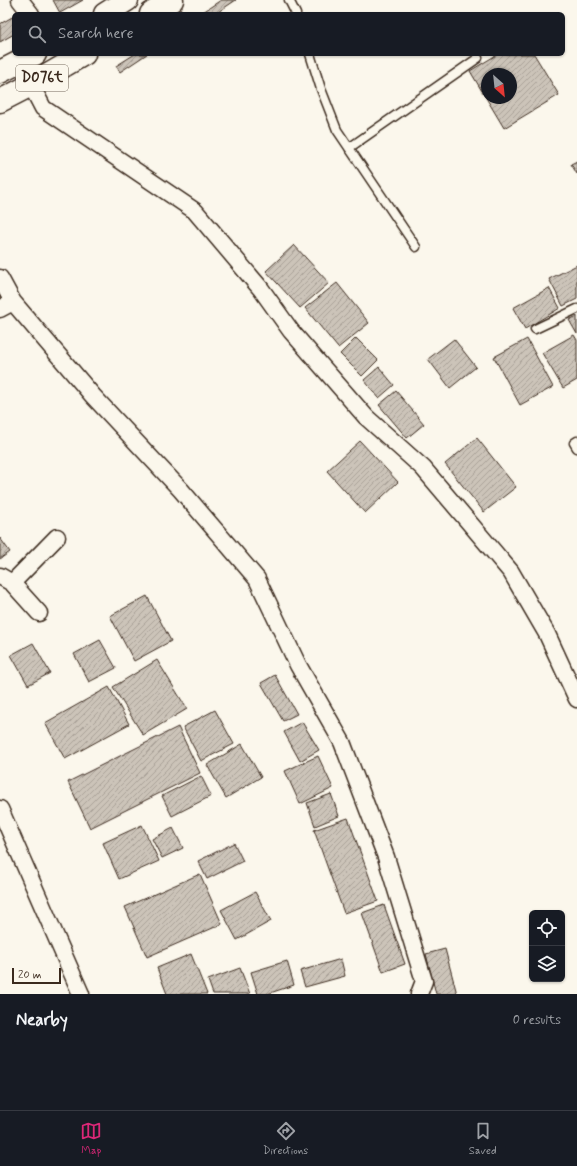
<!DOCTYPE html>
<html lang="en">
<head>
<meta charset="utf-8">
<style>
  :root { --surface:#171b24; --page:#242831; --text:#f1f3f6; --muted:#9ea1a6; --line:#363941; --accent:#db2777 }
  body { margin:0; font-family:Mynerve,sans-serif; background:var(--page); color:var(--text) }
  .controls { position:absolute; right:12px; bottom:12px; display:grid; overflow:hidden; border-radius:6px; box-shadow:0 1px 3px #0004 }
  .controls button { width:36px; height:36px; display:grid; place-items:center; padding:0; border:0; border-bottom:1px solid var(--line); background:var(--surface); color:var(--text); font:20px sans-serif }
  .compass { position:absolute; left:481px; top:68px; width:36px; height:36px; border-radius:50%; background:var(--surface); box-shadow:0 1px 3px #0004; rotate:153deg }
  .scale { position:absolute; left:12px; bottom:10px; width:49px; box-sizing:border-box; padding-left:4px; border:2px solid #3b2a1e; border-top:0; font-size:11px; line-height:14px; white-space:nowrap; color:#3b2a1e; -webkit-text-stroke:3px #fbf7ec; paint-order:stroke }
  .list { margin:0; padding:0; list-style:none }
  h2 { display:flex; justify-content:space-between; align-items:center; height:52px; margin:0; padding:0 16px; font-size:17px }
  h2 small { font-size:13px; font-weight:400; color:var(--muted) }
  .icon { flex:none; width:22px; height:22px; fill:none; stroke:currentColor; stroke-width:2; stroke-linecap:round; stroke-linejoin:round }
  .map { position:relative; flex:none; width:577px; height:994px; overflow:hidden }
  .search { position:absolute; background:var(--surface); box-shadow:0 1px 3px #0004; left:12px; right:12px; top:12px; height:44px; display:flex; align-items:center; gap:10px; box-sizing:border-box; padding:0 14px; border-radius:6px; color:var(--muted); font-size:15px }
  .sheet { height:116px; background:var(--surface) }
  nav { display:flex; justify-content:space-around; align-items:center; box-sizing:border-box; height:56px; border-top:1px solid var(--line); background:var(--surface); font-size:11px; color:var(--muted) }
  nav a { display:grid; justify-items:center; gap:2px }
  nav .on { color:var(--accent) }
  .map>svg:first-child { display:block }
  .building { fill:url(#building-hatch); stroke:#3b2a1e; fill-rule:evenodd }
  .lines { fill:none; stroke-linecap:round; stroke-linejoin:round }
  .lane-casing { stroke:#3b2a1e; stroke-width:11 }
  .street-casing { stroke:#3b2a1e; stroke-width:19 }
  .primary-casing { stroke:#3b2a1e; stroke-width:25 }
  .lane { stroke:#fbf7ec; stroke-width:8 }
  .street { stroke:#fbf7ec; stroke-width:16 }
  .primary { stroke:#fbf7ec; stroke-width:22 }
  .labels { text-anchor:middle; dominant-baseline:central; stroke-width:3; stroke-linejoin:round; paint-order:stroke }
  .shield { fill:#fbf7ec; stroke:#75685c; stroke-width:1 }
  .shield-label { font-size:15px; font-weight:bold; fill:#3b2a1e }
</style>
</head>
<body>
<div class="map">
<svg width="577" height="994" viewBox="0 0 577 994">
  <defs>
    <pattern id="building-hatch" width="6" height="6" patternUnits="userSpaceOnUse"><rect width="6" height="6" fill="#ccc4b9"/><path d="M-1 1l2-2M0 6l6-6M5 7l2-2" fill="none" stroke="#a79f96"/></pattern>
  </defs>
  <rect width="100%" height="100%" fill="#fbf7ec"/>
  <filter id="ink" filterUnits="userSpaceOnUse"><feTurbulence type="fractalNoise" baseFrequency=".025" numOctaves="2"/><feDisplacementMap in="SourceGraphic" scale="8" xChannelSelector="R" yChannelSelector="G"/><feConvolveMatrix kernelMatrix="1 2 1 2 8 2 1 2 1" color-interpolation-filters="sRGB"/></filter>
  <g filter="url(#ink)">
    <!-- building -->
    <path class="building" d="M53 0H83L60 13Z
      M221 0H236L215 14H200Z
      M14 16V34L0 42V24Z
      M135 54H147L120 72 116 66Z
      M498 54H534L559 95 504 128 470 71ZM487 74H511V98H487Z
      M577 161V174L571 164Z
      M294 245 329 283 300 308 266 271Z
      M577 265V299L563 306 549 279Z
      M337 283 369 323 338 348 305 308Z
      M549 288 560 308 525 329 513 308Z
      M577 316V334L569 320Z
      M574 335 577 340V380L563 388 542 353Z
      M356 338 378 360 362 376 340 354Z
      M454 339 476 367 450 388 428 359Z
      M527 339 553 387 520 405 494 357Z
      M379 367 394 385 379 398 364 380Z
      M396 391 424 424 407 438 379 405Z
      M477 438 516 487 484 512 445 464Z
      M360 441 398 482 365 513 327 471Z
      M0 538 10 552 0 559Z
      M147 596 171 641 134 661 110 616Z
      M100 640 116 668 89 682 74 654Z
      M33 643 50 673 28 685 11 655Z
      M157 660 187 709 143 735 113 687Z
      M275 675 297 714 283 721 261 683Z
      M109 687 129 724 65 759 45 723Z
      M215 710 234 744 201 761 183 727Z
      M302 722 319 750 300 761 284 732Z
      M178 727 200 773 90 828 68 782Z
      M242 744 261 777 226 798 207 765Z
      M318 756 333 788 300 804 285 771Z
      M201 776 211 796 172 816 162 796Z
      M331 794 339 816 315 826 307 803Z
      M348 818 378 901 344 913 314 830Z
      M142 825 159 861 119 879 103 843Z
      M173 828 183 848 162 858 152 839Z
      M234 843 243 861 207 879 198 861Z
      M200 874 222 924 147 957 125 907Z
      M255 892 271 921 237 940 221 910Z
      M384 905 405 964 383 972 362 913Z
      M445 949 457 994H436L426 954Z
      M191 954 207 994H167L157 968Z
      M341 959 345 976 305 987 300 971Z
      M287 961 294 985 267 994H258L251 972Z
      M240 968 250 994H213L208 980Z"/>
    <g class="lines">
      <defs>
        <path id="lane" d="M289 0 296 14
          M310 54 321 89 337 130 416 247
          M349 148 478 58
          M535 329 577 309
          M577 441 574 443 577 448"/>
        <path id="street" d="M20 0 31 14
          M31 85 43 108 195 211 261 289 291 331 366 417 423 468 511 572 547 634 577 699
          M0 278 13 302 93 396 181 490 257 579 298 665 342 742 386 857 424 981 419 994
          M0 309 13 302
          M0 576 12 583 39 613
          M12 583 57 537
          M0 809 81 994"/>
        <path id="primary" d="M105 14 127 0
          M151 14 172 0
          M0 72 35 54
          M0 101 31 85 84 54"/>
      </defs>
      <!-- lane casing -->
      <use href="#lane" class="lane-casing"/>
      <!-- street casing -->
      <use href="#street" class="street-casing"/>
      <!-- primary casing -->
      <use href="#primary" class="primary-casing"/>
      <!-- lane -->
      <use href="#lane" class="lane"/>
      <!-- street -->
      <use href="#street" class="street"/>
      <!-- primary -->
      <use href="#primary" class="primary"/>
    </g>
  </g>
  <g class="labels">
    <!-- shield labels -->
    <rect class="shield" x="16" y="65" width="52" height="26" rx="3"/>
    <g class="shield-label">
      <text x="42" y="78">D076t</text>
    </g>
  </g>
</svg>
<div class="controls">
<button><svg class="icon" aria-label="locate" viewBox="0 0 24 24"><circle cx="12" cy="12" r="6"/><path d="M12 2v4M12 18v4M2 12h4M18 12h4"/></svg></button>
<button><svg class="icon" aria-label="layers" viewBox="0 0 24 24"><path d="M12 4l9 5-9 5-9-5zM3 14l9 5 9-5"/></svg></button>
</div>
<svg class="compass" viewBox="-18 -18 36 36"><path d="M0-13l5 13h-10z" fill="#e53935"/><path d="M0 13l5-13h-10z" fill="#9ea1a6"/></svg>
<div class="scale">20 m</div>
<div class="search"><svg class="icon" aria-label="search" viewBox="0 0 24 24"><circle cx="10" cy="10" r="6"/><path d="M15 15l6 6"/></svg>Search here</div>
</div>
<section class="sheet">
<h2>Nearby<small>0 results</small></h2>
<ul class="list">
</ul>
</section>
<nav>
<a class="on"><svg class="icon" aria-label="map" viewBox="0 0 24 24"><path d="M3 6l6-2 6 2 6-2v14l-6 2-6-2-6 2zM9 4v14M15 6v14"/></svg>Map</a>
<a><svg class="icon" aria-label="directions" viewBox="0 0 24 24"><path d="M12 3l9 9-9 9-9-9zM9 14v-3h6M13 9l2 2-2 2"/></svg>Directions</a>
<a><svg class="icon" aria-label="saved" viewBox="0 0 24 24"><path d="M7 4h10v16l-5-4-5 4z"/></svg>Saved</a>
</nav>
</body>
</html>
